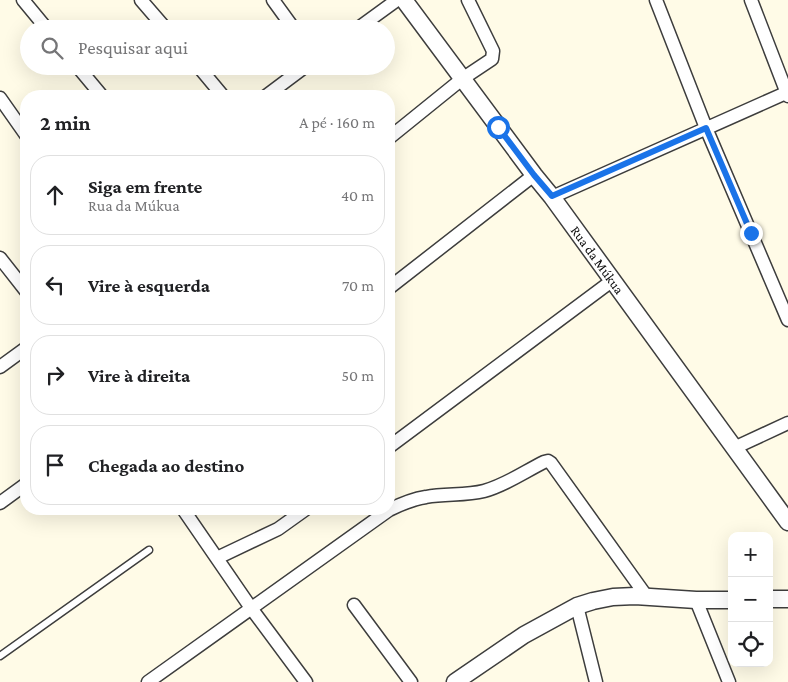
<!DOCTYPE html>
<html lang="pt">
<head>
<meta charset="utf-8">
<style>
  :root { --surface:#fff; --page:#f2f2f2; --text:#202124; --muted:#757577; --line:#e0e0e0 }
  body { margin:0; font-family:"Crimson Pro",serif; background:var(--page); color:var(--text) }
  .controls { position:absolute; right:15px; bottom:15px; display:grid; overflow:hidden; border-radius:10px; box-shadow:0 5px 20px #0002 }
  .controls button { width:45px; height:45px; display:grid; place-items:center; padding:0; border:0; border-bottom:1px solid var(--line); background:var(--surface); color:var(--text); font:25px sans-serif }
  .stop { position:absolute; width:15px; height:15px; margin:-11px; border:4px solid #1a73e8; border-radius:50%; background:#fff }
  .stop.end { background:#1a73e8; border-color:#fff; box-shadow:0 1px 5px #0008 }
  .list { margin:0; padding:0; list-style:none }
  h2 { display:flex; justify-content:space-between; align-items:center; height:65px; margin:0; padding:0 20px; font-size:21px }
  h2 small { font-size:16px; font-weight:400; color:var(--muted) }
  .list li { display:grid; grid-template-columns:32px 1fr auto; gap:15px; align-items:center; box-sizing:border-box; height:80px; margin:0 10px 10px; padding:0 10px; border:1px solid var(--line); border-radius:20px }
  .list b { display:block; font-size:19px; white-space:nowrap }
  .list p { margin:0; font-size:16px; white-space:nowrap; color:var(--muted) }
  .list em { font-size:16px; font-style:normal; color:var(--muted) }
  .icon { flex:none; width:28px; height:28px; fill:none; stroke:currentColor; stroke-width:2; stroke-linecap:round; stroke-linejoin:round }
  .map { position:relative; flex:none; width:788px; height:682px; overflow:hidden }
  .search { position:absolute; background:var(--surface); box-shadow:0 5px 20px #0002; left:20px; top:20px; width:375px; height:55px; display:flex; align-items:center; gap:12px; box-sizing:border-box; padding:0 18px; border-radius:28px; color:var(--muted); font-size:19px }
  .panel { position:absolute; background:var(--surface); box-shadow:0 5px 20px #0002; left:20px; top:90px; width:375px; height:425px; border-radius:20px }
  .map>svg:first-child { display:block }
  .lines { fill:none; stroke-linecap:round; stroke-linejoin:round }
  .service-casing { stroke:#3d3d3d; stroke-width:9 }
  .minor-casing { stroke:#3d3d3d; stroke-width:15 }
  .tertiary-casing { stroke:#3d3d3d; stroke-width:19 }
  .service { stroke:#fff; stroke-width:6 }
  .minor { stroke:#fff; stroke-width:12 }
  .tertiary { stroke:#fff; stroke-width:16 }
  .route { stroke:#1a73e8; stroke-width:6 }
  .labels { text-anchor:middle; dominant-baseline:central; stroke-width:5; stroke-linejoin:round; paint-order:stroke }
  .street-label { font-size:14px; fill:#0a0a0a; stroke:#fff }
</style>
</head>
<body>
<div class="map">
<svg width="788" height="682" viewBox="0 0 788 682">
  <rect width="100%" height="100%" fill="#fffbe7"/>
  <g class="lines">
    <defs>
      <path id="service" d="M0 656 149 550"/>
      <path id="minor" d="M23 0 47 29
        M141 0 166 29
        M273 0 294 29
        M656 0 706 128 788 320
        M751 0 788 96
        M357 29 397 0
        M77 66 102 96
        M198 66 223 96
        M266 96 306 66
        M0 98 26 135
        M389 138 462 79 492 59 493 51 468 0
        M552 197 788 92
        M0 258 26 291
        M389 288 534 175
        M0 367 26 348
        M389 447 613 280
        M734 448 788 423
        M0 503 26 484
        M183 509 251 608 306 682
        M217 558 278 529 306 509
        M696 600 729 682
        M354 605 411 682
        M577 606 596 682
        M148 682 389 510C401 504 413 499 426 497 445 493 465 496 484 491 506 485 524 472 544 462L548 461 551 463 647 597"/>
      <g id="tertiary">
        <path id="s1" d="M404 0 534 175 552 197 788 522"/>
        <path d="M769 599H788"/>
        <path d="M455 682 524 635 577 606 593 601 613 597 635 596 696 600H732"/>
      </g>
    </defs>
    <!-- service casing -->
    <use href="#service" class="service-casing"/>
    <!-- minor casing -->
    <use href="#minor" class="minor-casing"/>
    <!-- tertiary casing -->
    <use href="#tertiary" class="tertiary-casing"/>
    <!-- service -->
    <use href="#service" class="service"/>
    <!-- minor -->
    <use href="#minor" class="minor"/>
    <!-- tertiary -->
    <use href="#tertiary" class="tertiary"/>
  </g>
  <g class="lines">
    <!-- route -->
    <path class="route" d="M498 127 534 175 552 196 706 128 751 233"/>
  </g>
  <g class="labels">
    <!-- street labels -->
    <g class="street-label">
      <text stroke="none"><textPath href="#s1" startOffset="324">Rua da Múkua</textPath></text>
    </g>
  </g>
</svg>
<div class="controls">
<button>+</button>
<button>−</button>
<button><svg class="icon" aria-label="locate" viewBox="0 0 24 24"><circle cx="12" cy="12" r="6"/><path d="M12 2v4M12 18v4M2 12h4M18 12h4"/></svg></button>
</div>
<div class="stop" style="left:498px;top:127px"></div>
<div class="stop end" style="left:751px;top:233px"></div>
<div class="search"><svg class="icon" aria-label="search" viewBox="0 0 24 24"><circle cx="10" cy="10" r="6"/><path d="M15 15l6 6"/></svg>Pesquisar aqui</div>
<section class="panel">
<h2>2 min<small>A pé · 160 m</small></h2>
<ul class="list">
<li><svg class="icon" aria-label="ahead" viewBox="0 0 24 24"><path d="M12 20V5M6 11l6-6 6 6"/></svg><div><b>Siga em frente</b><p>Rua da Múkua</p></div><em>40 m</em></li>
<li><svg class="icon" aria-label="left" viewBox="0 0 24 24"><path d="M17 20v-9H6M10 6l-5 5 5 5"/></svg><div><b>Vire à esquerda</b></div><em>70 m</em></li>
<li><svg class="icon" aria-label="right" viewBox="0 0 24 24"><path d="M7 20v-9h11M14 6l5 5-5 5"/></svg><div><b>Vire à direita</b></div><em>50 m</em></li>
<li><svg class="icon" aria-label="arrive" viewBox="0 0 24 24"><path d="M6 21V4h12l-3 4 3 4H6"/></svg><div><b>Chegada ao destino</b></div></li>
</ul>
</section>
</div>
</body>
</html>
